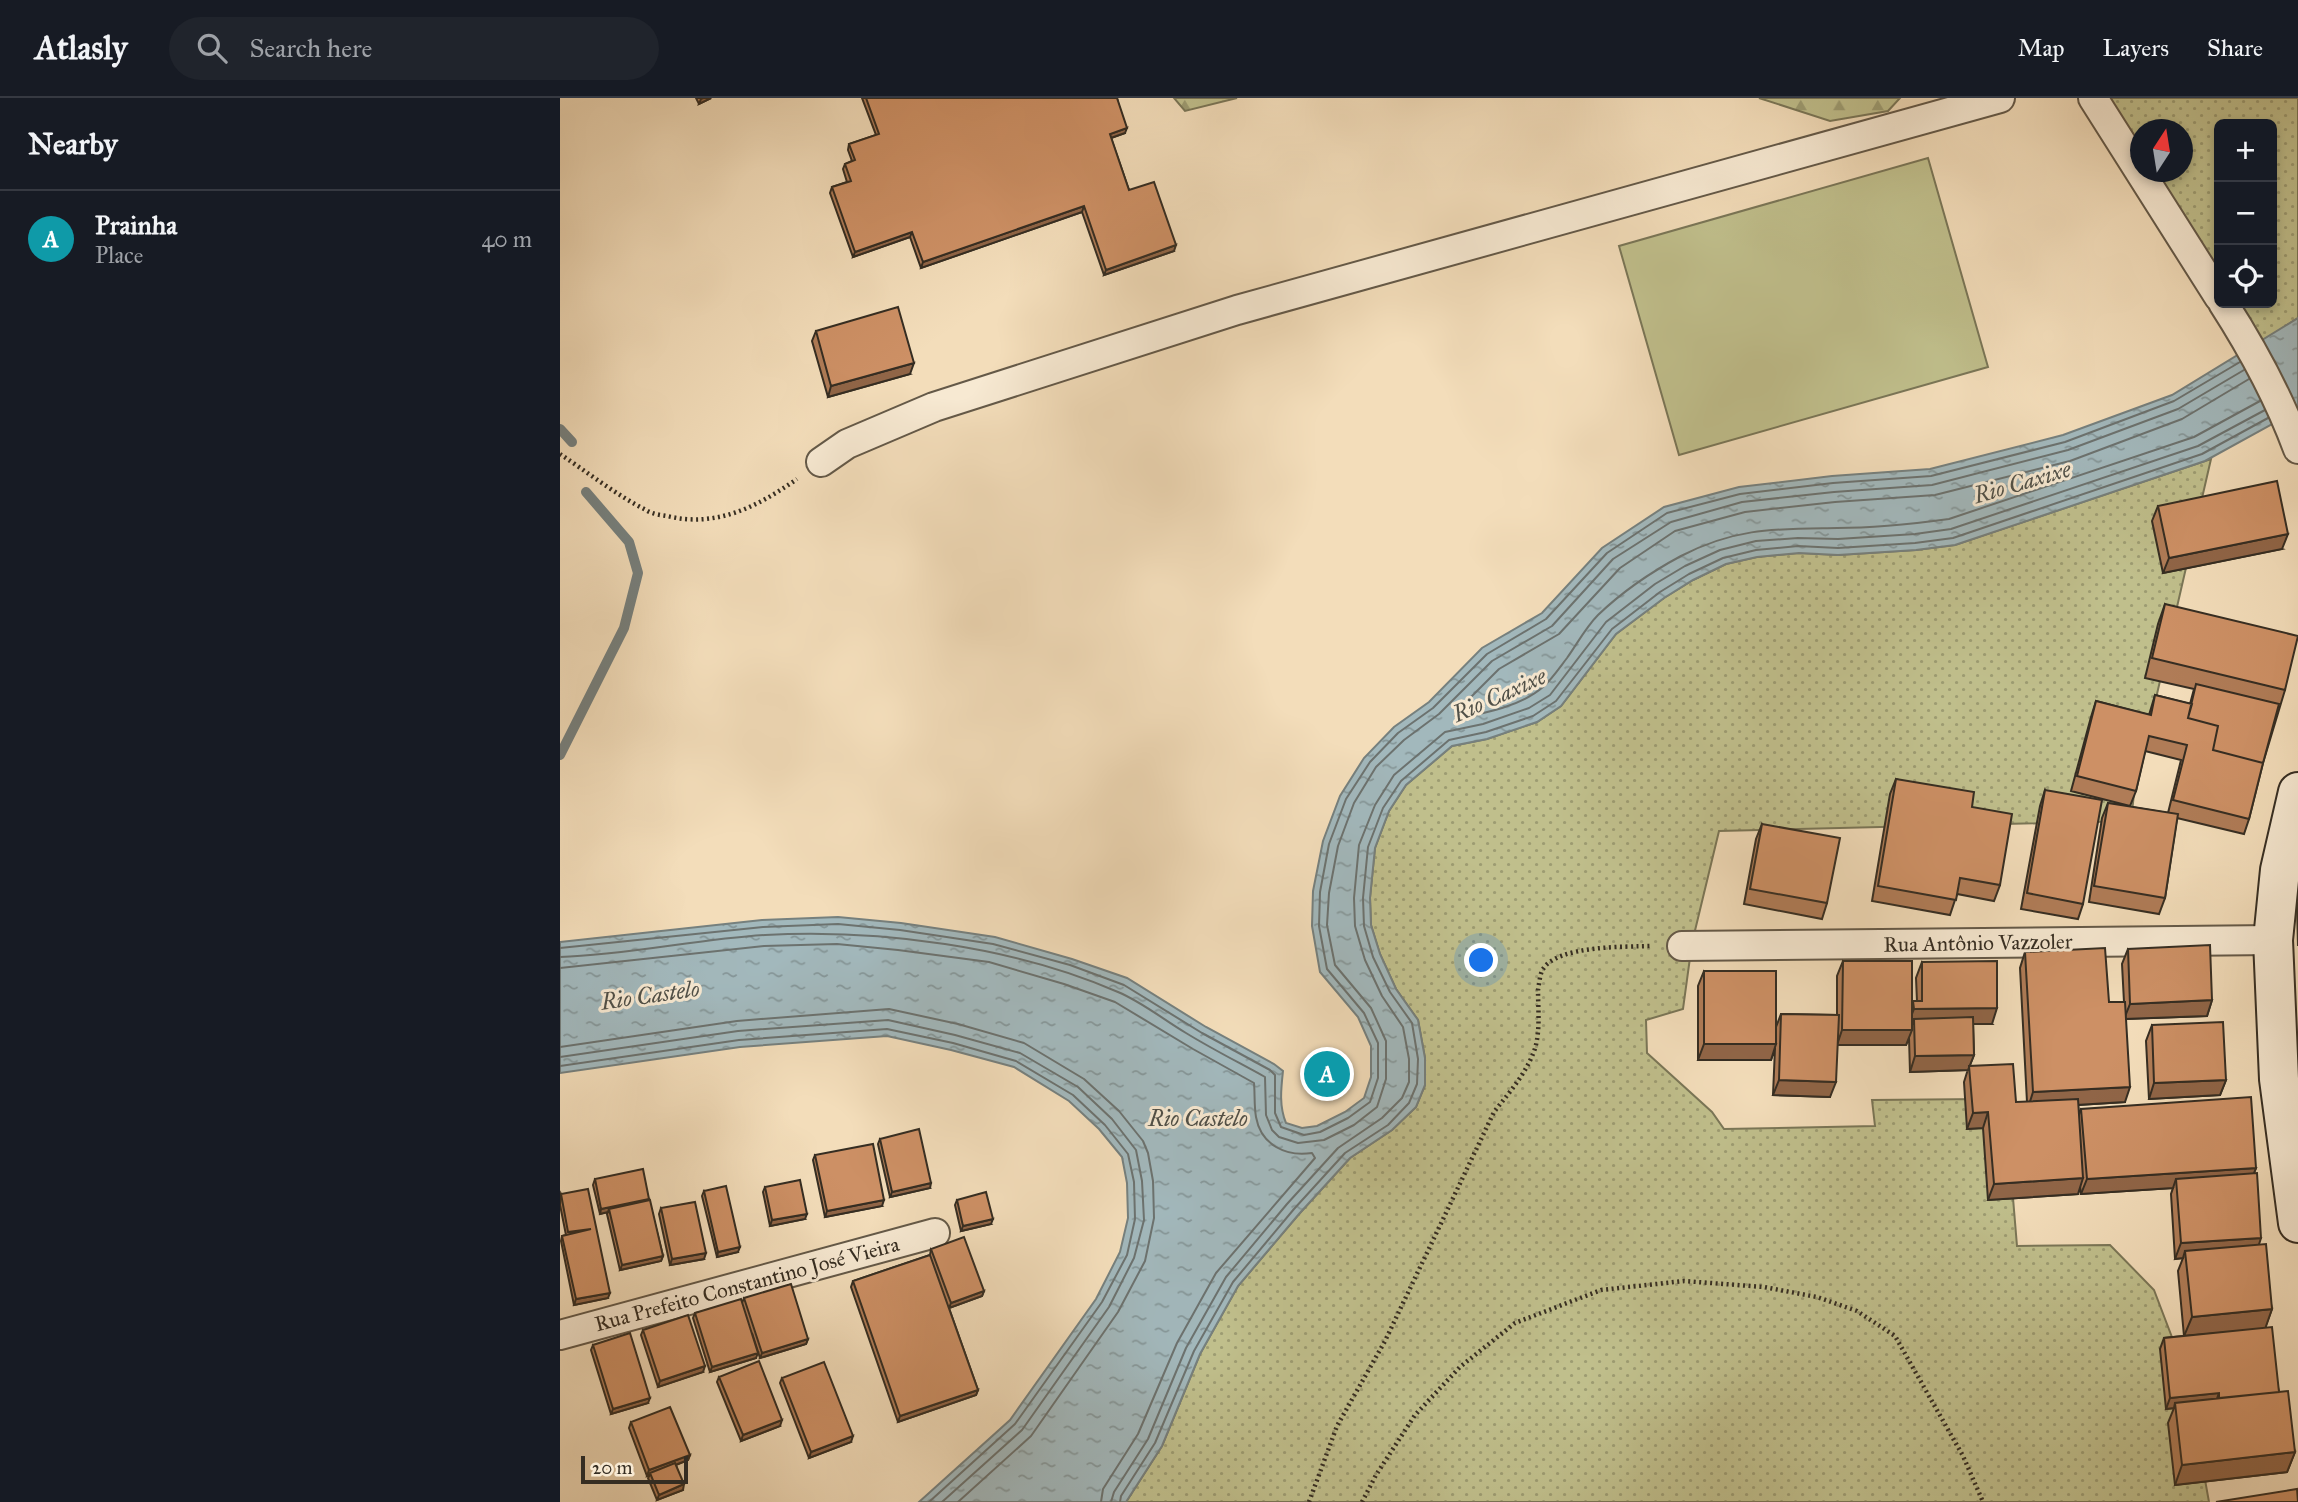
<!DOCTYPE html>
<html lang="en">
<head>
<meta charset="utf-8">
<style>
  :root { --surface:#171b24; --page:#20242c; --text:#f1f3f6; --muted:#9ea1a6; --line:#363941; --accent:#8c9099 }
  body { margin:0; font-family:"IM FELL Great Primer",serif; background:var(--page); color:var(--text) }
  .controls { position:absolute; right:21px; top:21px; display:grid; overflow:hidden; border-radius:10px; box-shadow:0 4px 10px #0003 }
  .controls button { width:63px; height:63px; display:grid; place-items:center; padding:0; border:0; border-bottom:2px solid var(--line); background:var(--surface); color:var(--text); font:35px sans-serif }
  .compass { position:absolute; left:1570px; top:21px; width:63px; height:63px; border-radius:50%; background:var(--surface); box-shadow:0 4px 10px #0003; rotate:12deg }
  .scale { position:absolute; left:21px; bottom:18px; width:107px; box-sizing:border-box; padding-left:7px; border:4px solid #352d22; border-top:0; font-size:19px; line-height:24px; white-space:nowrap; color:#352d22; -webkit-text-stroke:5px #f7e9d2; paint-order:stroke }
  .you { position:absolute; left:922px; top:863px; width:24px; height:24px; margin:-18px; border:5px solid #fff; border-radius:50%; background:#1a73e8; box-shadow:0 0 0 10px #1a73e833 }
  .badge { display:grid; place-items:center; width:46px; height:46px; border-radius:50%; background:var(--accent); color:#fff; font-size:23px; font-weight:700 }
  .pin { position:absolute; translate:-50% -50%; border:4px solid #fff; box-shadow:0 2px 7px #0006 }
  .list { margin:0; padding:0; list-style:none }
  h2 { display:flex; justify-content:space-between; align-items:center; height:91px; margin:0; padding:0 28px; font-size:30px }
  h2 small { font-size:23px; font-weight:400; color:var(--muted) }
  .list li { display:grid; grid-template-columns:46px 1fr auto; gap:21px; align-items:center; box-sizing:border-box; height:98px; padding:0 28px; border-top:2px solid var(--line) }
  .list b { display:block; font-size:26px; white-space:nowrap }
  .list p { margin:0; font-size:23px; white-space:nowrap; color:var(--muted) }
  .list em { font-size:23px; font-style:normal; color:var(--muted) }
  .icon { flex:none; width:38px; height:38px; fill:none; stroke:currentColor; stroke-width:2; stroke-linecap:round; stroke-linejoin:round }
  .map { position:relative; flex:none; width:1738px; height:1404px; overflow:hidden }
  header { display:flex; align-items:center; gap:42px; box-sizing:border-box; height:98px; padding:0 35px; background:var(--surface); border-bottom:2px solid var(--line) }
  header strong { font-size:33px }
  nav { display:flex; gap:38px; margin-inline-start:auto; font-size:24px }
  .search { width:490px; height:63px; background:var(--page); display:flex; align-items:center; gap:18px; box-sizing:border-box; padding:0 24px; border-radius:38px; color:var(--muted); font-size:26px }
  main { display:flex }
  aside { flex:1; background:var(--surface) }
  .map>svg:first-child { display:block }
  .grass { fill:url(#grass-dots); stroke:#7a7657; stroke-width:2; fill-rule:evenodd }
  .forest { fill:url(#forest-firs); stroke:#7a7657; stroke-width:2 }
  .park { fill:#c0bf8c; stroke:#7a7657; stroke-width:2 }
  .water { fill:url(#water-ripples); stroke:#76807e; stroke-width:2 }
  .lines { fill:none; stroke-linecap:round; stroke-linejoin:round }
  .shore { stroke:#6c726f; stroke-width:2 }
  .stream { stroke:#76807e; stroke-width:10 }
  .minor-casing { stroke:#645948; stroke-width:32 }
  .secondary-casing { stroke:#352d22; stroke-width:42 }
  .path { stroke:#352d22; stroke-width:4.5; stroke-dasharray:2 3.5; stroke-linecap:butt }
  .minor { stroke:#f7e9d2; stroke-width:28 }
  .secondary { stroke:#f7e9d2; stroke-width:38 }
  .wall { fill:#b07c57; stroke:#352d22; stroke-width:2 }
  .shaded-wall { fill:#906547; stroke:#352d22; stroke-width:2 }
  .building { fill:#cd9065; stroke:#352d22; stroke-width:2 }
  .labels { text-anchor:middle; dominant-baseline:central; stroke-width:6; stroke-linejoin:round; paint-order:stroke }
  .street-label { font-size:21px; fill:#352d22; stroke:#f7e9d2 }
  .water-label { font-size:23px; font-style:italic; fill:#505048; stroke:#f7e9d2 }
</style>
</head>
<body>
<header>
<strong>Atlasly</strong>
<div class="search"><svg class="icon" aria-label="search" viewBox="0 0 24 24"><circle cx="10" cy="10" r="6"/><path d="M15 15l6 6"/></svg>Search here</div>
<nav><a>Map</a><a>Layers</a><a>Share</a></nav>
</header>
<main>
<aside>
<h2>Nearby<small></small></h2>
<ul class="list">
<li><span class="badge" style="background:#0f9aa8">A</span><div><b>Prainha</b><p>Place</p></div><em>40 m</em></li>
</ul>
</aside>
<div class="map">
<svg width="1738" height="1404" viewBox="0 0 1738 1404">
  <defs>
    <pattern id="grass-dots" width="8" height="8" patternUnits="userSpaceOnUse" patternTransform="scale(1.75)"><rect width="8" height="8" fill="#c0bf8c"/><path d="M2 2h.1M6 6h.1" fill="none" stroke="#9d9c72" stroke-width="1.8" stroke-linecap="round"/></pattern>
    <pattern id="forest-firs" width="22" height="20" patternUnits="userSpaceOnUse" patternTransform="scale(1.75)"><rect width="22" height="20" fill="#c0bf8c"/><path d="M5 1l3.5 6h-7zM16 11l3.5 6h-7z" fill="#9d9c72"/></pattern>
    <pattern id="water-ripples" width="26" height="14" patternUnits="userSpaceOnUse" patternTransform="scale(1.75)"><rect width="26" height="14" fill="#a2b8bc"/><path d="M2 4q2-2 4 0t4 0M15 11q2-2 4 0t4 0" fill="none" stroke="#859698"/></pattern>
  </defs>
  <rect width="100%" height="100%" fill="#f3ddba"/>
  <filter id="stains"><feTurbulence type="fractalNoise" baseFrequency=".00286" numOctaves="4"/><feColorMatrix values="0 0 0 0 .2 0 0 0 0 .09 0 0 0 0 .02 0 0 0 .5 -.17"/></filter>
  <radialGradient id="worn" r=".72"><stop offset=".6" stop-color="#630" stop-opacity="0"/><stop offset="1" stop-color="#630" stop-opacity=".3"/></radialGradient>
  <!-- grass -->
  <path class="grass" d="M1522 0H1738V220L1701 244 1677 205H1712V26H1659V181ZM1580 32H1622V74H1580Z
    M1651 361 1574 696 1571 723 1159 733 1132 845 1123 911 1086 922 1087 955 1152 1014 1164 1031 1315 1028 1312 1002 1423 1001 1445 1004 1457 1148 1550 1147 1594 1192 1626 1276 1649 1404H566L602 1348 640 1256 678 1188 739 1116 790 1060 832 1032 856 1009 865 987V960L858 922 836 891 820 856 811 827 810 800 815 750 829 713 846 687 892 648 927 641 977 624 1001 608 1056 536 1104 500 1133 482 1166 466 1197 459 1239 455 1278 457 1356 452 1395 447Z"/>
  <!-- forest -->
  <path class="forest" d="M614 0H677L625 13Z
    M1199 0H1340L1328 13 1270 23Z"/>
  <!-- park -->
  <path class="park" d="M1368 60 1428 269 1119 357 1059 148Z"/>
  <!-- water -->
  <path class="water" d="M1738 220V312L1645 363 1395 447 1356 452 1278 457 1239 455 1197 459 1166 466 1133 482 1104 500 1056 536 1001 608 977 624 927 641 892 648 846 687 829 713 815 750 810 800 811 827 820 856 836 891 858 922 865 960V987L856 1009 832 1032 790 1060 739 1116 678 1188 640 1256 602 1348 566 1404H359L450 1322 536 1201 560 1154 568 1120 567 1085 562 1059 539 1031 509 1003 454 969 391 952 327 938 180 949 0 975V844L202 822 278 819 341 825 435 839 512 861 567 880 646 929 714 966 723 973C721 991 719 1008 726 1025L742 1030 757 1028 785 1014 804 1000 811 979V948L798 919 760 874 752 828 753 793 763 743 780 698 804 660 834 629 869 604 922 550 982 515 1042 450 1104 409 1179 389 1272 378 1370 371 1503 337 1612 297Z"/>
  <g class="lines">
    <!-- shore -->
    <path class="shore" d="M1689 281 1622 321 1510 363 1375 397 1275 404 1185 414 1115 433 1060 470 999 536 939 571 896 614 895 618 899 620C926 615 961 608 983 589 992 581 1000 569 1007 560 1017 546 1026 529 1038 517 1062 494 1093 473 1121 458 1177 429 1217 431 1277 430 1314 430 1352 426 1389 421L1634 339 1700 303
      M0 850 203 829 278 826 340 832 433 846 510 867 564 887 642 935 710 972 715 977V1015L721 1029 744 1037 760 1034 788 1020 810 1004 818 980V945L804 915 767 871 759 828 760 794 769 746 786 701 810 664 838 635 873 610 927 556 986 521 1047 455 1107 415 1180 396 1273 385 1371 378 1505 344 1614 303 1680 264
      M0 859C69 857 137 841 205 837 319 831 453 848 558 894 582 904 604 922 626 935 652 951 678 964 705 979L706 1017 712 1032 719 1039 738 1045 764 1042 794 1027 817 1009 826 981V943L811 910 775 867 767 827 769 795 778 748 794 705 816 669 844 642 879 616 932 563 992 528 1053 461 1111 424 1182 404 1274 394 1372 387 1508 352 1618 311 1684 272
      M0 870 204 848 277 846 338 852 429 864 504 886 555 904 633 951 694 985C695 996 694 1008 696 1019 701 1047 726 1059 752 1055L755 1060 656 1175 617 1245 578 1336 543 1391 541 1404
      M0 949 177 923 329 911 398 926 464 945 524 981 559 1013 583 1043 588 1055 593 1083 594 1120 585 1163 558 1214 471 1338 398 1404
      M0 959 178 933 328 922 395 937 460 955 518 989 552 1021 576 1052 582 1083 584 1122 574 1160 549 1209 462 1332 382 1404
      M0 968 179 942 327 931 393 945 456 963 513 997 545 1027 568 1056 574 1084 575 1121 567 1157 542 1204 455 1326 369 1404
      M551 1404 554 1394 588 1341 626 1250 666 1179 727 1106 778 1050 822 1020 842 1000 849 984V961L843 929 822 898 805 862 795 828 794 800 799 747 815 707 834 677 885 634 923 626 969 610 990 597 1046 524 1095 486 1125 468 1160 452 1196 443 1238 440 1278 441 1355 436 1391 431 1638 348 1705 312
      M560 1404 561 1398 595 1345 634 1253 673 1184 734 1111 785 1055 828 1027 849 1005 857 986 858 961 852 925 830 894 813 859 804 828 803 800 808 749 823 710 841 683 889 642 926 634 973 618 996 603 1052 531 1100 494 1129 476 1163 460 1196 452 1238 448 1278 450 1355 445 1393 440 1642 356 1708 320"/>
    <!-- stream -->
    <path class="stream" d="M0 331 12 344
      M0 657 64 530 78 475 69 444 26 394"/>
    <defs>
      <path id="minor" d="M1533 0 1659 199
        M1663 205C1692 250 1719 300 1738 351
        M261 364 287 346 374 309 677 212 1440 0
        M1122 848 1713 842
        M0 1237 375 1135"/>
      <path id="secondary" d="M1738 694 1720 772 1713 842 1719 981 1738 1125"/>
    </defs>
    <!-- minor casing -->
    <use href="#minor" class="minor-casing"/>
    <!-- secondary casing -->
    <use href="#secondary" class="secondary-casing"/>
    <!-- path -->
    <path class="path" d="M0 356C27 374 58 398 86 412 92 416 100 417 107 418 156 430 197 409 237 381
      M749 1404 777 1328 825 1243 934 1014C948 996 964 978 973 956 981 937 978 912 978 892 979 887 980 875 983 871 998 847 1066 849 1091 848
      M802 1404 816 1377 855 1317 900 1269 955 1225 1041 1192 1124 1183 1204 1189 1257 1199 1297 1213 1335 1238 1403 1358 1423 1404"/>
    <!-- minor -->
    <use href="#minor" class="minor"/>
    <!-- secondary -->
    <use href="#secondary" class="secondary"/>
  </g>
  <!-- wall -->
  <path class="wall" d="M136 0H151L139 6Z
    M302 0H557L565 35 551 40 569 92 614 153 544 177 522 114 361 170 350 139 293 159 270 95 272 89 287 84 283 71 285 66 292 63 288 52 289 46 316 37Z
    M256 233 350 276 268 299 252 243Z
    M1598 408 1722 451 1603 475 1592 423Z
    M1605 506 1725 592 1703 665 1689 721 1684 736 1617 720 1605 800 1599 816 1529 804 1542 720 1548 705 1608 715 1621 662 1585 653 1576 693 1570 708 1511 693 1531 619 1536 603 1589 617 1595 597 1630 606 1634 591 1585 580 1598 526Z
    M1336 681 1412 709 1440 787 1434 803 1397 796 1390 817 1312 803 1330 696Z
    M1485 692 1523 806 1518 821 1461 811 1480 708Z
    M1202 726 1267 805 1262 821 1184 806 1196 741Z
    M1738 804V848L1737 808Z
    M1568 851 1652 902 1647 918 1566 921 1565 1004 1518 1007 1519 1017 1521 1011 1696 1070 1694 1075 1699 1147 1712 1211 1705 1230 1719 1294 1735 1354 1727 1374 1615 1387 1608 1325 1614 1310 1606 1311 1600 1251 1604 1240 1624 1238 1618 1173 1623 1160 1615 1161 1611 1096 1613 1090 1521 1096 1520 1088 1518 1096 1428 1102 1423 1030 1407 1031 1404 984 1409 968 1456 1004H1467L1460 870 1465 854 1549 904H1564L1562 866Z
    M1283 863 1352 907 1353 903H1357L1356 880 1362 864 1432 926H1413L1414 957 1408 972 1350 974 1349 940 1346 947H1277L1270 999 1213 997 1215 950 1211 962H1138V888L1144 873 1216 929 1221 916 1277 917V878Z
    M1592 927 1666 982 1660 997 1589 1001 1586 943Z
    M320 1041 370 1090 330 1099 318 1046Z
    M255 1057 322 1108 265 1119 253 1062Z
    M35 1081 89 1101V1102L103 1158 101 1163 60 1172 47 1116 48 1114 40 1116 33 1087Z
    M205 1089 245 1121 210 1128 203 1094Z
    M144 1093 178 1154 157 1159 142 1098Z
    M1 1096 48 1200 14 1207 1 1143 2 1138 6 1137 0 1107Z
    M397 1102 431 1126 401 1133 395 1107Z
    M101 1110 144 1161 110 1167 99 1116Z
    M371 1151 424 1193 422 1198 389 1210 418 1292 416 1297 338 1324 291 1189 293 1183 370 1157Z
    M184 1200 248 1241 246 1246 200 1260 192 1235 196 1260 150 1274 133 1220 135 1215 182 1205Z
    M83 1232 143 1274 98 1289 81 1237Z
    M33 1247 88 1305 51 1316 31 1252Z
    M159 1279 220 1328 181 1343 157 1284Z
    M222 1280 291 1344 249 1360 220 1285Z
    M71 1324 130 1357 128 1362 116 1367 123 1392 97 1402 88 1380 90 1377 87 1378 69 1330Z"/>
  <!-- shaded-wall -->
  <path class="shaded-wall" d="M143 0H151L139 6 141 1Z
    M567 30 565 35 548 41 550 36Z
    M524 108 522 114 361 170 363 164Z
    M352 134 350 139 293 159 295 154Z
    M616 147 614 153 544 177 546 172Z
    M354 265 350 276 268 299 271 288Z
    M1728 436 1722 451 1603 475 1609 460Z
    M1652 902 1647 918 1564 921 1570 906Z
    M1437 910 1432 926H1354V921L1352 926H1348L1354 911Z
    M1282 932H1352L1346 947H1277Z
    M1144 946H1216L1211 962H1138Z
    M1414 957 1408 972 1350 974 1355 958Z
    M1219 982 1276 984 1270 999 1213 997Z
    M1666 982 1660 997 1589 1001 1594 985Z
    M1570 989 1565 1004 1468 1010 1473 994Z
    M1428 1014 1423 1030 1407 1031 1413 1015Z
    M1696 1070 1690 1085 1616 1081 1613 1090 1521 1096 1527 1081Z
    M1523 1080 1518 1096 1428 1102 1434 1086Z
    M371 1085 370 1090 330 1099 332 1094Z
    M89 1101 88 1106 49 1111 48 1114 40 1116 41 1111Z
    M324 1102 322 1108 265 1119 267 1113Z
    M247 1116 245 1121 210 1128 212 1122Z
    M433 1121 431 1126 401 1133 403 1128Z
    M1701 1140 1696 1156 1625 1153 1623 1160 1615 1161 1621 1145Z
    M180 1149 178 1154 157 1159 158 1154Z
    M146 1155 144 1161 110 1167 112 1161Z
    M103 1158 101 1163 60 1172 62 1167Z
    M424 1193 422 1198 389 1210 391 1205Z
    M50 1195 48 1200 14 1207 16 1201Z
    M1712 1211 1705 1231 1624 1238 1632 1219Z
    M248 1241 246 1246 200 1260 202 1255Z
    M198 1255 196 1260 150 1274 152 1269Z
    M145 1268 143 1274 98 1289 100 1283Z
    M418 1292 416 1297 338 1324 340 1318Z
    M1659 1295 1655 1306 1615 1305 1614 1310 1606 1311 1610 1300Z
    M90 1300 88 1305 51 1316 53 1311Z
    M222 1322 220 1328 181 1343 183 1337Z
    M293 1338 291 1344 249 1360 251 1354Z
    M1735 1354 1727 1374 1615 1387 1622 1367Z
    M130 1357 128 1362 87 1378 89 1372Z
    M124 1386 123 1392 97 1402 99 1397Z"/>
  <!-- building -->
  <path class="building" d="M306 0H557L567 30 550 36 569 92 594 84 616 147 546 172 524 108 363 164 352 134 295 154 272 89 291 83 285 66 295 62 289 46 319 36Z
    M338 209 354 265 271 288 256 233Z
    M1717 383 1728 436 1609 460 1598 408Z
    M1605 506 1738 538 1725 592 1592 560Z
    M1636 586 1719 606 1703 665 1653 652 1658 628 1628 620Z
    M1595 597 1632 606 1628 620 1658 628 1653 652 1703 665 1689 721 1613 702 1627 647 1589 638 1576 693 1517 678 1536 603 1591 617Z
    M1336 681 1414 694 1412 709 1452 716 1440 787 1400 780 1396 802 1318 788Z
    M1485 692 1542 702 1523 806 1467 795Z
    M1548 705 1618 716 1605 800 1534 788Z
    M1202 726 1280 740 1267 805 1190 791Z
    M1650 847 1652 902 1570 906 1568 851Z
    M1545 850 1549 904H1565L1570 989 1473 994 1465 854Z
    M1283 863H1352V932H1282Z
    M1437 863V910L1354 911 1353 903H1362V864Z
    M1144 873H1216V946H1144Z
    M1221 916 1279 917 1276 984 1219 982Z
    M1413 919 1414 957 1355 958 1354 921Z
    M1663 924 1666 982 1594 985 1592 927Z
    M1453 966 1456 1004 1518 1001 1523 1080 1434 1086 1428 1014 1413 1015 1409 968Z
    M1691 999 1696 1070 1527 1081 1521 1011Z
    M359 1031 371 1085 332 1094 320 1041Z
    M313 1046 324 1102 267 1113 255 1057Z
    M83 1071 89 1101 41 1111 35 1081Z
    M1697 1075 1701 1140 1621 1145 1616 1081Z
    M240 1082 247 1116 212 1122 205 1089Z
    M166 1088 180 1149 158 1154 144 1093Z
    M28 1091 50 1195 16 1201 2 1138 31 1131 8 1134 1 1096Z
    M426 1094 433 1121 403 1128 397 1102Z
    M90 1102 103 1158 62 1167 49 1111Z
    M135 1104 146 1155 112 1161 101 1110Z
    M404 1139 424 1193 391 1205 371 1151Z
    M1706 1146 1712 1211 1632 1219 1625 1153Z
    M370 1157 418 1292 340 1318 293 1183Z
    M231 1186 248 1241 202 1255 184 1200Z
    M181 1201 198 1255 152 1269 135 1215Z
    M128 1217 145 1268 100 1283 83 1232Z
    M1712 1229 1719 1294 1659 1300V1295L1610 1300 1604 1240Z
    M70 1235 90 1300 53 1311 33 1247Z
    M199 1263 222 1322 183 1337 159 1279Z
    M264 1264 293 1338 251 1354 222 1280Z
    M1728 1293 1735 1354 1622 1367 1615 1305Z
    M110 1309 130 1357 89 1372 71 1324Z
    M115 1365 124 1386 99 1397 90 1375Z
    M1737 1391 1738 1404H1656Z"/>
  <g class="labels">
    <!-- street labels -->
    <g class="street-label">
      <text transform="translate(1418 845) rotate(-1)">Rua Antônio Vazzoler</text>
      <text transform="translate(187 1186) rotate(-15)">Rua Prefeito Constantino José Vieira</text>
    </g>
    <!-- water labels -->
    <g class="water-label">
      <text transform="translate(1462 384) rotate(-16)">Rio Caxixe</text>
      <text transform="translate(939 597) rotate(-24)">Rio Caxixe</text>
      <text transform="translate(90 897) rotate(-8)">Rio Castelo</text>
      <text x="638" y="1020">Rio Castelo</text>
    </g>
  </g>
  <rect width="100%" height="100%" filter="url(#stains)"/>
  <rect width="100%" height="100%" fill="url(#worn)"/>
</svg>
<div class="controls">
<button>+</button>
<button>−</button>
<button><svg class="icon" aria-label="locate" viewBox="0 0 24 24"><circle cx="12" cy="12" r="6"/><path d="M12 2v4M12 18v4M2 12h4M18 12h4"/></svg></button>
</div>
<svg class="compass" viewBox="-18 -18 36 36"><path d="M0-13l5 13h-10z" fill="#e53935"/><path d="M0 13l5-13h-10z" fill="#9ea1a6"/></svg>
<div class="scale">20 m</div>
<div class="you"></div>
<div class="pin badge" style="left:767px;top:976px;background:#0f9aa8">A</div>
</div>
</main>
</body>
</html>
